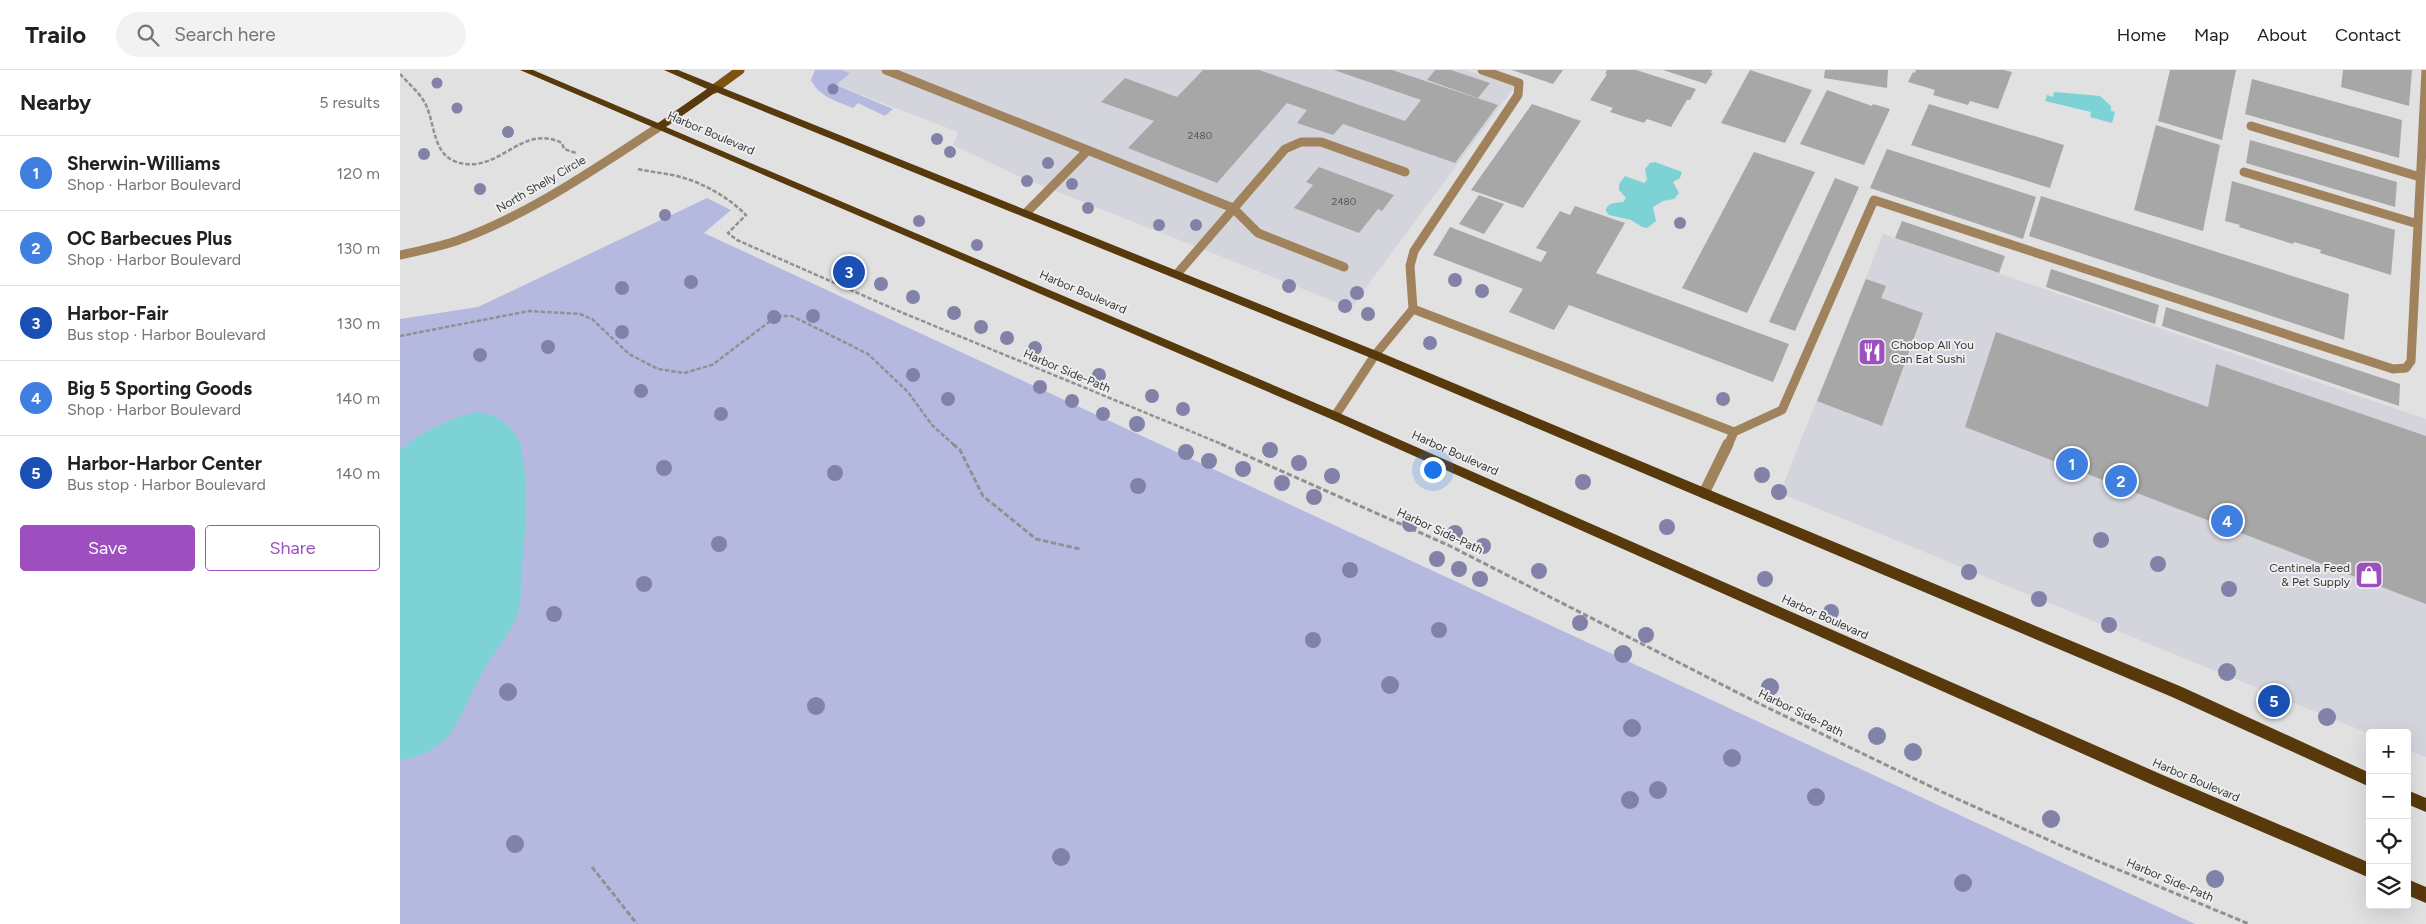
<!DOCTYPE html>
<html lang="en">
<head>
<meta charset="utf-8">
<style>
  :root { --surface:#fff; --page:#f2f2f2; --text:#202124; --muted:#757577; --line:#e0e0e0; --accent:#9d4fbf }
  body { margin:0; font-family:Figtree,sans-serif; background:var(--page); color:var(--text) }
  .controls { position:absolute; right:15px; bottom:15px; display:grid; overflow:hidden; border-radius:5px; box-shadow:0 5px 20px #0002 }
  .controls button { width:45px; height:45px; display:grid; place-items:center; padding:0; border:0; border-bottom:1px solid var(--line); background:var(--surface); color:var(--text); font:25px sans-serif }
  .you { position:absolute; left:1032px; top:399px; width:18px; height:18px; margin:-12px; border:4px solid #fff; border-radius:50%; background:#1a73e8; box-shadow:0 0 0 8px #1a73e833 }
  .badge { display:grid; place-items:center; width:32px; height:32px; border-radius:50%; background:var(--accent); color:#fff; font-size:16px; font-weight:700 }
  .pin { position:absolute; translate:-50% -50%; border:2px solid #fff; box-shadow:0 1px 5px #0006 }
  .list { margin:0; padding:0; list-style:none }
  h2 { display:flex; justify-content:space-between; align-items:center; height:65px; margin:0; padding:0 20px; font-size:21px }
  h2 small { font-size:16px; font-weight:400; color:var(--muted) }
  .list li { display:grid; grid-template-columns:32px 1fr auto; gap:15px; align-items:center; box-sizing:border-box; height:75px; padding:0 20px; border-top:1px solid var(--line) }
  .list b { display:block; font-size:19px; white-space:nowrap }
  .list p { margin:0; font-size:16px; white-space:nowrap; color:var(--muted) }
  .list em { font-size:16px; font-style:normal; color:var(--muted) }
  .actions { display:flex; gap:10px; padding:15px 20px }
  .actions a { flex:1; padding:11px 0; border:1px solid var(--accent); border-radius:5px; text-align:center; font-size:18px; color:var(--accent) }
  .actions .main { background:var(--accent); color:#fff }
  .icon { flex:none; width:28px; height:28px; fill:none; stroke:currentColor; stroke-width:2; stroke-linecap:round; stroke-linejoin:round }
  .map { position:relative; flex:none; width:2026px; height:854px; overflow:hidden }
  header { display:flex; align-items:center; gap:30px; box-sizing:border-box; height:70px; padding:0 25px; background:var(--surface); border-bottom:1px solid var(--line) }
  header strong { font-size:24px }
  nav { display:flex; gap:28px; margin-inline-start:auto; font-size:18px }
  .search { width:350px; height:45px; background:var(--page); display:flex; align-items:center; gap:12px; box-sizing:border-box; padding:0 18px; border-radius:28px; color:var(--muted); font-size:19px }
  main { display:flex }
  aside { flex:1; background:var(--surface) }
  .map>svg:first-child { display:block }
  .built { fill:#d3d4dc }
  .green { fill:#b5b9e0 }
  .water { fill:#7dd2d5 }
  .building { fill:#a8a7a8 }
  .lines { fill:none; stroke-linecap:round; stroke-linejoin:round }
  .path-far1 { stroke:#919191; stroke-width:2.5; stroke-dasharray:4.5 2; stroke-linecap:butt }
  .path { stroke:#919191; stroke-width:3; stroke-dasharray:5.5 2.5; stroke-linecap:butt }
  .service-far1 { stroke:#a0825c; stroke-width:9 }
  .service { stroke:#a0825c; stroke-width:11 }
  .minor { stroke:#a0825c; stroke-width:9 }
  .secondary { stroke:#7f530f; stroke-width:9 }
  .primary { fill:#58390b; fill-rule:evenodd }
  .tree { fill:#8281a7 }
  .labels { text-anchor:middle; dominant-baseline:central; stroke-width:4; stroke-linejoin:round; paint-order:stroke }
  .number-label { font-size:10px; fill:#545454 }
  .street-label { font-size:12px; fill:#383838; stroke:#eeeeef }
  .poi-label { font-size:12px; fill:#383838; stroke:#eeeeef; text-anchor:start }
</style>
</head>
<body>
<header>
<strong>Trailo</strong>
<div class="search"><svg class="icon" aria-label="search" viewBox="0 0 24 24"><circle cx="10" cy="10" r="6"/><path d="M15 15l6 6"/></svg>Search here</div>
<nav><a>Home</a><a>Map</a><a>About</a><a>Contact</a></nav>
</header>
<main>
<aside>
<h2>Nearby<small>5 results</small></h2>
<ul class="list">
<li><span class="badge" style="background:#3f7fe0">1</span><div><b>Sherwin-Williams</b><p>Shop · Harbor Boulevard</p></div><em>120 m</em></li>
<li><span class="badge" style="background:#3f7fe0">2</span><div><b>OC Barbecues Plus</b><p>Shop · Harbor Boulevard</p></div><em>130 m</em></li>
<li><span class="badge" style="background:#1a4fb4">3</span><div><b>Harbor-Fair</b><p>Bus stop · Harbor Boulevard</p></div><em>130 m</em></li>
<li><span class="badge" style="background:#3f7fe0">4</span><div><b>Big 5 Sporting Goods</b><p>Shop · Harbor Boulevard</p></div><em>140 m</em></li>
<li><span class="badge" style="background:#1a4fb4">5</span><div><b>Harbor-Harbor Center</b><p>Bus stop · Harbor Boulevard</p></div><em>140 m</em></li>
</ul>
<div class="actions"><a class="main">Save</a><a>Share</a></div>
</aside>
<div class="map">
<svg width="2026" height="854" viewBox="0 0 2026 854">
  <rect width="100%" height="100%" fill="#e1e1e2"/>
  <!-- built -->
  <path class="built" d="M442 0H1066L1115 16 951 238 623 108 553 75 558 62 436 15 449 3Z
    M1483 164 2026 349V687L2007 680V663L1970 664 1380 423Z"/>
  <!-- green -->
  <path class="green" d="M415 0H442L450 3 436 15 493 39 485 46 458 33 453 38C437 31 419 27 411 10Z
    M307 128 331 140 304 163 1795 854H0V249L78 237Z"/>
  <!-- water -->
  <path class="water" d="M1654 22 1700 26 1711 36V41L1715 42 1712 53 1690 47 1691 42 1645 31 1647 25 1653 27Z
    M1255 92 1282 102 1280 108 1273 112 1279 123 1274 129 1263 131 1253 137 1256 151 1247 158 1242 157 1231 150 1209 145 1206 141C1207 132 1216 133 1223 132L1226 128 1219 120V114L1225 106 1244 113 1247 110 1245 99 1250 93Z
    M75 342C95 343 110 353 120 372 122 377 122 385 123 390 129 427 125 460 122 496 121 513 122 529 117 545 110 566 93 582 83 601 58 644 59 679 0 690V380C23 361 46 350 75 342Z"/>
  <!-- building -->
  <path class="building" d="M803 0H859L1005 51 1021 30 934 0H992L1098 35 1055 93 943 54 933 65 897 53 907 40 887 33 817 113 728 78 754 51 701 32 725 8 777 27Z
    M1035 0H1051L1090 13 1078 28 1027 10Z
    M1112 0H1163L1153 14Z
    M1207 0H1236L1296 19 1290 30H1287L1271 57 1247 49 1244 53 1210 42 1213 38 1190 30 1207 4H1205Z
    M1263 0H1312L1311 3H1313L1306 14Z
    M1350 0 1412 20 1385 73 1321 53Z
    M1425 0H1488L1487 18 1424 8Z
    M1516 0H1604L1612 2 1598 39 1570 31 1568 35 1533 25 1535 20 1508 12 1513 2 1515 3Z
    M1770 0H1836L1822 70 1758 51Z
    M1943 0H2012L2009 36 1941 17Z
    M1852 9 2002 50 1999 88 1845 44Z
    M1427 20 1472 36 1473 34 1490 39 1464 95 1400 74Z
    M1132 34 1181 51 1123 138 1071 120Z
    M1529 34 1664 75 1650 118 1511 75Z
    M1756 55 1820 75 1803 161 1734 140Z
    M1850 70 1997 112 1995 137 1846 93Z
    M1487 79 1636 127 1623 169 1470 118Z
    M1354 82 1415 102 1347 243 1282 218Z
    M919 97 994 125 982 141 978 139 959 163 894 138 913 115 906 112Z
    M1435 108 1459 117 1395 261 1369 252Z
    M1832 111 1995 160 1991 205 1920 183 1921 180 1894 172 1893 174 1839 157 1840 155 1825 151Z
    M1079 125 1104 134 1084 164 1059 154Z
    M1641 126 1949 224 1944 270 1629 166Z
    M1175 136 1225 153 1196 203 1389 274 1373 312 1169 235 1154 260 1109 242 1123 219 1033 185 1050 157 1141 192 1147 182 1136 178 1160 141 1170 145Z
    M1502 151 1605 186 1599 203 1495 168Z
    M1651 199 1759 235 1755 254 1646 217Z
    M1466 209 1486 216 1481 228 1523 243 1482 356 1417 331Z
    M1766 237 2000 314 1999 336 1762 256Z
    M1596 262 1808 337 1816 294 2026 366V534L1565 357Z"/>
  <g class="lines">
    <!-- path-far1 -->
    <path class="path-far1" d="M0 4C8 13 19 22 25 33 37 57 31 90 66 94 103 98 123 54 162 73L164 79 176 83
      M238 99C251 102 264 103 277 106 302 112 328 127 346 145L328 163 337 170 503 243 824 375
      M0 266 129 241 180 244 192 249 229 284 258 299 284 303 312 295 377 246H392L468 284 508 322 532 355 554 375"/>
    <!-- path -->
    <path class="path" d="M553 374 560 380 583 426 636 469 680 479
      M821 374 1050 476 1362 635 1542 722 1664 777 1849 854
      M192 797 237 854"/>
    <!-- service-far1 -->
    <path class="service-far1" d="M486 0 833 138 858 163 944 197
      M1851 56 2020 107
      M1844 102 2018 154
      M626 143 688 80
      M777 204 885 79 901 72H921L1005 102
      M1013 239 1334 362
      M935 346 975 285 1013 239 1010 196 1014 181 1118 25 1119 13 1082 0
      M1328 375 1334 362 1382 340 1474 130 1993 299 2006 298 2011 291 2026 0"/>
    <!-- service -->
    <path class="service" d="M1304 423 1328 374"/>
    <!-- minor -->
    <path class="minor" d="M0 185C19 181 38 177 56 171 129 145 194 99 259 57"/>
    <!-- secondary -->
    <path class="secondary" d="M314 19 340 0"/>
    <!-- primary -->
    <path class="primary" d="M120 0H133L258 53 307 19 264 0H278L979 282 1782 617 1970 703V717L1772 627 971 288 316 22 266 57 939 343 1765 706 1970 793V808L1755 716 931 349Z
      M2007 720 2026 728V742L2007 734Z
      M2007 809 2026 817V833L2007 825Z"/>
  </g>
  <!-- trees -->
  <g class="tree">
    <circle cx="37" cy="13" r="5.5"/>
    <circle cx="433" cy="19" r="5.5"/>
    <circle cx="57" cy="38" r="5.5"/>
    <circle cx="108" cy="62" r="6"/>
    <circle cx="537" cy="69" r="6"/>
    <circle cx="550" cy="82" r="6"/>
    <circle cx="24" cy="84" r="6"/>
    <circle cx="648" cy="93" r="6"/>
    <circle cx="627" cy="111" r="6"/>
    <circle cx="672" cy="114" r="6"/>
    <circle cx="80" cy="119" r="6"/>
    <circle cx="688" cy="138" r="6"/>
    <circle cx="265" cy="145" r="6"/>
    <circle cx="519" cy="151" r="6"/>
    <circle cx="1280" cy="153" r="6"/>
    <circle cx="759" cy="155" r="6"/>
    <circle cx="796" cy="155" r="6"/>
    <circle cx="577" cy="175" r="6"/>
    <circle cx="1055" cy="210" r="7"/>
    <circle cx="291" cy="212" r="7"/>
    <circle cx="481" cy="214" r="7"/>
    <circle cx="889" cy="216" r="7"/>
    <circle cx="222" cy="218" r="7"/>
    <circle cx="1082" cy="221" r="7"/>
    <circle cx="957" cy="223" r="7"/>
    <circle cx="513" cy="227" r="7"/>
    <circle cx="945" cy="236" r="7"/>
    <circle cx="554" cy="243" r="7"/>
    <circle cx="968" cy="244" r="7"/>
    <circle cx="413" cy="246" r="7"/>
    <circle cx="374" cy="247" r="7"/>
    <circle cx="581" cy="257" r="7"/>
    <circle cx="222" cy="262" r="7"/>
    <circle cx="607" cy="268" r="7"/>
    <circle cx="1030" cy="273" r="7"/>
    <circle cx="148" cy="277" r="7"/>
    <circle cx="635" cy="278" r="7"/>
    <circle cx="80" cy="285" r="7"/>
    <circle cx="513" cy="305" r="7"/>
    <circle cx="699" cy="305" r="7"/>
    <circle cx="640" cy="317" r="7"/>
    <circle cx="241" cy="321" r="7"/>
    <circle cx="752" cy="326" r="7"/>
    <circle cx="548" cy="329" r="7"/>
    <circle cx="1323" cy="329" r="7"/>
    <circle cx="672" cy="331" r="7"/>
    <circle cx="783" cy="339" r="7"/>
    <circle cx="321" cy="344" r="7"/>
    <circle cx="703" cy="344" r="7"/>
    <circle cx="737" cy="354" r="8"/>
    <circle cx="870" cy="380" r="8"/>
    <circle cx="786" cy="382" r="8"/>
    <circle cx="809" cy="391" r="8"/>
    <circle cx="899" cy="393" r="8"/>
    <circle cx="264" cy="398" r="8"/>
    <circle cx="843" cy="399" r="8"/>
    <circle cx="435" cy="403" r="8"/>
    <circle cx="1362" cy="405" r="8"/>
    <circle cx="932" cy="406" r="8"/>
    <circle cx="1183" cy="412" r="8"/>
    <circle cx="882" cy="413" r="8"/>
    <circle cx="738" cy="416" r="8"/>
    <circle cx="1379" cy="422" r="8"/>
    <circle cx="914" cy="427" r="8"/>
    <circle cx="1010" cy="454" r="8"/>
    <circle cx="1267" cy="457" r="8"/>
    <circle cx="1055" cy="463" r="8"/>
    <circle cx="1701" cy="470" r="8"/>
    <circle cx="319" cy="474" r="8"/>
    <circle cx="1083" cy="476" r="8"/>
    <circle cx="1037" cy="489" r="8"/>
    <circle cx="1758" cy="494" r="8"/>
    <circle cx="1059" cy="499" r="8"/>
    <circle cx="950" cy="500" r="8"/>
    <circle cx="1139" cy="501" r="8"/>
    <circle cx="1569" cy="502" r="8"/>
    <circle cx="1080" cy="509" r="8"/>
    <circle cx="1365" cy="509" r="8"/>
    <circle cx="244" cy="514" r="8"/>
    <circle cx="1829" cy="519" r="8"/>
    <circle cx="1639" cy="529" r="8"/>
    <circle cx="1431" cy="542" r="8"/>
    <circle cx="154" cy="544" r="8"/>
    <circle cx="1180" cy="553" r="8"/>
    <circle cx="1709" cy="555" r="8"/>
    <circle cx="1039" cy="560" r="8"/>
    <circle cx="1246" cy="565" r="8"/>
    <circle cx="913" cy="570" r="8"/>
    <circle cx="1223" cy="584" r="9"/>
    <circle cx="1827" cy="602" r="9"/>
    <circle cx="990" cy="615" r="9"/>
    <circle cx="1370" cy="617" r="9"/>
    <circle cx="108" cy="622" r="9"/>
    <circle cx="416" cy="636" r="9"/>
    <circle cx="1927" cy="647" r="9"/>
    <circle cx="1232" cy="658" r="9"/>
    <circle cx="1477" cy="666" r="9"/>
    <circle cx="1513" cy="682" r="9"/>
    <circle cx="1332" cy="688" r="9"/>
    <circle cx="1258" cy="720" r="9"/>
    <circle cx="1416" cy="727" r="9"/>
    <circle cx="1230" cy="730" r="9"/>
    <circle cx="1651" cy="749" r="9"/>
    <circle cx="115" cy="774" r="9"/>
    <circle cx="661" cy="787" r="9"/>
    <circle cx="1815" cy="809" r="9"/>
    <circle cx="1563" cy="813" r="9"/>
  </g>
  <!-- icons -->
  <defs>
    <symbol id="restaurant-square" viewBox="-11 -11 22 22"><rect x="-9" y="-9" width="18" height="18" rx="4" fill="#9d4fbf" stroke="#eeeeef"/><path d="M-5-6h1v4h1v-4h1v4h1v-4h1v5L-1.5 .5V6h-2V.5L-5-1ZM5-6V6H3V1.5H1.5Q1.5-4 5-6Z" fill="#fff"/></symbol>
    <symbol id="shop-square" viewBox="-11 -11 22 22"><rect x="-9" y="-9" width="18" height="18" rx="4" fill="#9d4fbf" stroke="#eeeeef"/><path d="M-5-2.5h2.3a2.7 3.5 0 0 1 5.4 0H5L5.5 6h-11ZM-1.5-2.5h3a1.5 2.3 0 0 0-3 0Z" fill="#fff"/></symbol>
  </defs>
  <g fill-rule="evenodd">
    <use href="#restaurant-square" x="1456" y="266" width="32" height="32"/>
    <use href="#shop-square" x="1953" y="489" width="32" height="32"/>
  </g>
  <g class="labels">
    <!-- number labels -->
    <g class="number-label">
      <text x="800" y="65">2480</text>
      <text x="944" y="131">2480</text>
    </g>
    <!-- street labels -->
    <g class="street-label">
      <text transform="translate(311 63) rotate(23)">Harbor Boulevard</text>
      <text transform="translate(141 114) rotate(-30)">North Shelly Circle</text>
      <text transform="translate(683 222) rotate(23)">Harbor Boulevard</text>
      <text transform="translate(667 301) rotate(23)">Harbor Side-Path</text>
      <text transform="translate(1055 383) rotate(24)">Harbor Boulevard</text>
      <text transform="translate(1040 461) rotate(25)">Harbor Side-Path</text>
      <text transform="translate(1425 547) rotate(24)">Harbor Boulevard</text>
      <text transform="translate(1401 643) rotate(26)">Harbor Side-Path</text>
      <text transform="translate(1796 710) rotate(23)">Harbor Boulevard</text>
      <text transform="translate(1770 810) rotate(23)">Harbor Side-Path</text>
    </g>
    <!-- poi labels -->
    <g class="poi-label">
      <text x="1491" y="275">Chobop All You<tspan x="1491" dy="14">Can Eat Sushi</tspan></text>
      <text x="1950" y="498" text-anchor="end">Centinela Feed<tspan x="1950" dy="14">&amp; Pet Supply</tspan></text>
    </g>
  </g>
</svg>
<div class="controls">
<button>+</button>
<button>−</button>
<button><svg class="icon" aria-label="locate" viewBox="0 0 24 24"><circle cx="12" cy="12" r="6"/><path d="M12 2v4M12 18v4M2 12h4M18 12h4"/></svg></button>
<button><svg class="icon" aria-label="layers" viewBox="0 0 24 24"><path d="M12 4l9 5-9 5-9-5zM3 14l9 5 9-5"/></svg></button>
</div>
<div class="you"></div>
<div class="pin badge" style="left:1672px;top:394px;background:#3f7fe0">1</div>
<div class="pin badge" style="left:1721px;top:411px;background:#3f7fe0">2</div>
<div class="pin badge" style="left:449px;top:202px;background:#1a4fb4">3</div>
<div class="pin badge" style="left:1827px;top:451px;background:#3f7fe0">4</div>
<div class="pin badge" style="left:1874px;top:631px;background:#1a4fb4">5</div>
</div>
</main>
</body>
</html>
